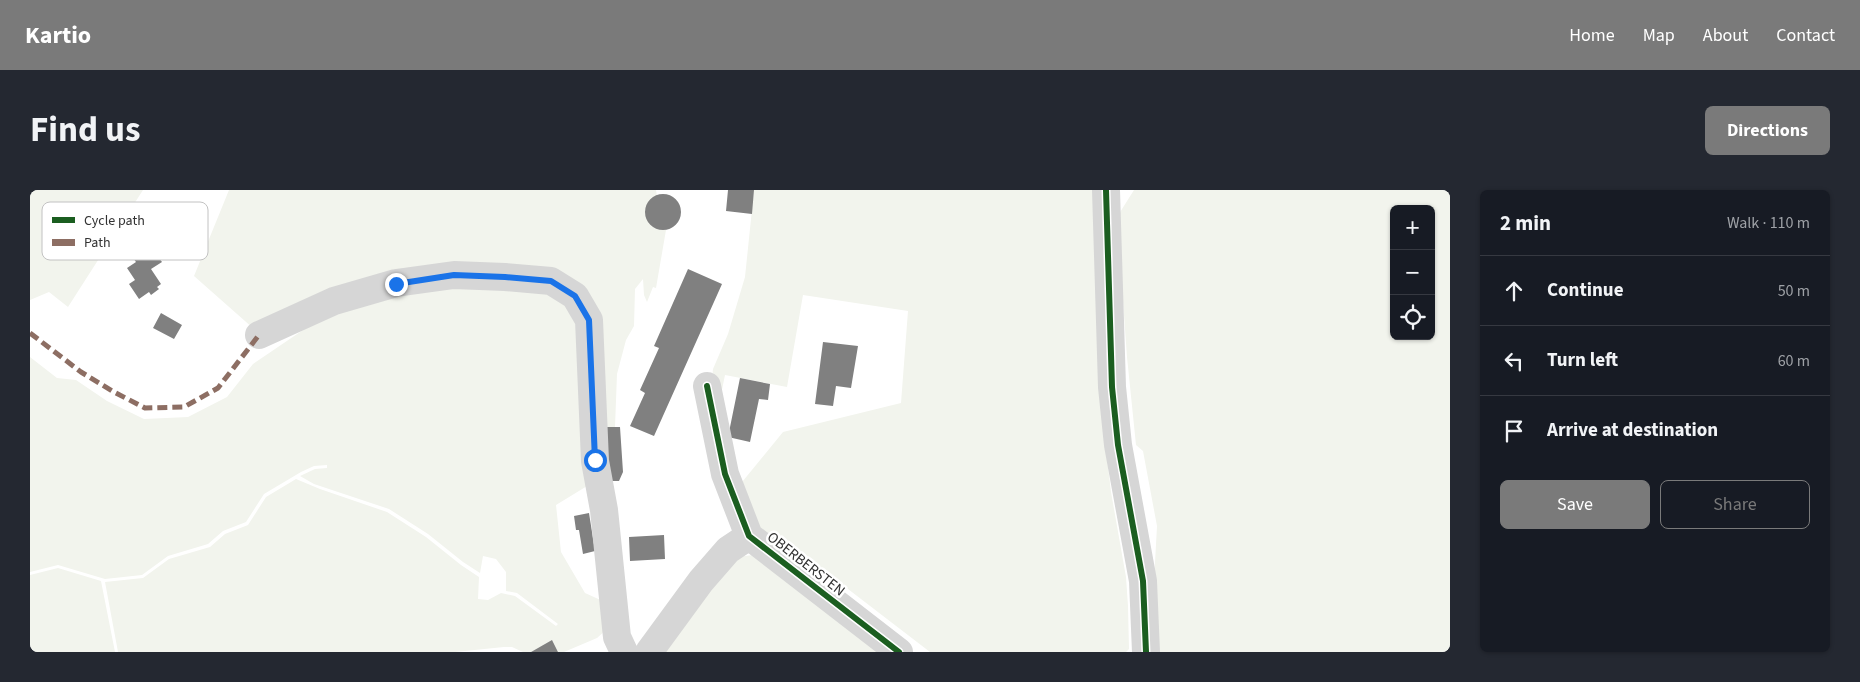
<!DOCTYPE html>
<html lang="en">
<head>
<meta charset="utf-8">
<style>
  :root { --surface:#171b24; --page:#242831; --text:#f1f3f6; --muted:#9ea1a6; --line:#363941; --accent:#7a7a7a }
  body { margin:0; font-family:"Source Sans 3",sans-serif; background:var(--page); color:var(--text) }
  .controls { position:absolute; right:15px; top:15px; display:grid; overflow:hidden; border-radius:8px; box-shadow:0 1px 4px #0004 }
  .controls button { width:45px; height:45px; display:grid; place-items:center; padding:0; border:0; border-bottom:1px solid var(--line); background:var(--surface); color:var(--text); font:25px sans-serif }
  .stop { position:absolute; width:15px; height:15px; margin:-11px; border:4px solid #1a73e8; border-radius:50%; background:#fff }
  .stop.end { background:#1a73e8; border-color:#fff; box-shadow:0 1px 5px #0008 }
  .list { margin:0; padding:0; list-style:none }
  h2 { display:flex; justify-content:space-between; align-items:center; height:65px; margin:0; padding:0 20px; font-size:21px }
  h2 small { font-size:16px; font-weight:400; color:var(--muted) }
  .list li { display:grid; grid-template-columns:32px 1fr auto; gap:15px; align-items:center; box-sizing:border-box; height:70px; padding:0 20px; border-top:1px solid var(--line) }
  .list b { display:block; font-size:19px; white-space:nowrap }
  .list em { font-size:16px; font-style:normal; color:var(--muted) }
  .actions { display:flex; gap:10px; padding:15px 20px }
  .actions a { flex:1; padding:11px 0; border:1px solid var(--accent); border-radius:8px; text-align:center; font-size:18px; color:var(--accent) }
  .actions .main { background:var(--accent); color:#fff }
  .icon { flex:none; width:28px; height:28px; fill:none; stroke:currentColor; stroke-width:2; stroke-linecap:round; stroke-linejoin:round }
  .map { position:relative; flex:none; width:1420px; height:462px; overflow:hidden; border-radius:8px }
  header { display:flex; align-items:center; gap:30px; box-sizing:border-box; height:70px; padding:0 25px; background:var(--accent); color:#fff }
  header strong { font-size:24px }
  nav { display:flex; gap:28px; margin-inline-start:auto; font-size:18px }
  .intro { display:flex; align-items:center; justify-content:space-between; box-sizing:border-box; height:120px; padding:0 30px }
  h1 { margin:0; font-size:35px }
  .button { padding:12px 22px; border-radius:8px; background:var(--accent); color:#fff; font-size:18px; font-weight:700 }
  main { display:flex; gap:30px; padding:0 30px }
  aside { flex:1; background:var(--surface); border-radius:8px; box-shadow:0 1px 4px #0004 }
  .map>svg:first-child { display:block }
  .green { fill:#f2f4ed; fill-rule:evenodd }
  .building { fill:#808080 }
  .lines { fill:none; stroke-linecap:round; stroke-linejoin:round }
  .minor { stroke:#d6d6d6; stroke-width:28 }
  .quiet { stroke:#8d6e63; stroke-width:5; stroke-dasharray:10 5; stroke-linecap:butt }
  .cycleway-casing { stroke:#fff; stroke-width:9 }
  .cycleway { stroke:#1b5e20; stroke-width:6 }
  .route { stroke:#1a73e8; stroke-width:6 }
  .labels { text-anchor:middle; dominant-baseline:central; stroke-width:5; stroke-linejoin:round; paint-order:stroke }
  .street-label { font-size:15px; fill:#323232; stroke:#fff }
  .key { fill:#fff; stroke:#c2c2c2; stroke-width:1 }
  .key-label { font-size:14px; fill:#323232 }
</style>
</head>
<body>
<header>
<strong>Kartio</strong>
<nav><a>Home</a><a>Map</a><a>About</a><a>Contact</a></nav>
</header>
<div class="intro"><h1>Find us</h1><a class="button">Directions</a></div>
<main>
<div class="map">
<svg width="1420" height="462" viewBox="0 0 1420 462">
  <rect width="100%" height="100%" fill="#fff"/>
  <!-- green -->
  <path class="green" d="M0 0H113L38 117 19 102 0 110Z
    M199 0H626L627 6C608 15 614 41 636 40L626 98 623 97 617 112 614 105 613 89 605 99 604 136 596 150 587 184 585 237H571L550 99 423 79 224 139 164 86Z
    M724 0H1064L1069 201 1081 302 1096 387 1098 416 1099 459 1096 462H900L762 356 727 342 708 297 753 242 871 213 878 121 773 105 757 197 695 185 688 219 682 188 683 179 698 144 715 87Z
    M1104 0H1420V462H1128L1124 391 1127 336 1113 261 1106 255 1097 167 1087 27ZM1364 19H1401V146H1364Z
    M490 96 539 110 550 132 562 293 526 315 531 362 555 403 575 412 577 439 567 448 534 462H528L522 451 501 462H493L482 457H474L425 462H88L75 392 113 388 139 369 180 357 195 344 218 335 236 307 266 289 290 299 357 322 396 347 431 375 449 387 448 409 458 410 471 403 485 406 526 436 528 434 487 403 476 401V382L466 369 453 366 450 383 433 372 398 344 359 319 284 294 270 286 285 279 297 278V275L284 276 271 282 234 304 216 332 193 341 178 354 138 366 112 385 75 389 28 375 0 382V167L27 188 46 190 77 211 114 229 158 227 197 207 223 174 310 115 366 99Z
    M723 365 856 462H628L707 367Z
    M28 378 71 391 85 462H0V385Z"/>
  <!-- building -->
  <path class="building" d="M698 0H724L722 24 696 21Z
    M615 22a18 18 0 1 1 36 0a18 18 0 1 1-36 0Z
    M120 56 132 72 121 79 131 94 127 97 129 99 121 105 119 102 109 109 99 94 105 90 97 78 106 72 103 68Z
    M658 79 692 94 624 246 600 236 615 203 610 200 629 158 624 156Z
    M131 123 152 135 144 149 123 138Z
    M793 152 828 156 821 198 806 196 803 216 785 214Z
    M710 188 740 194 738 210 729 209 720 252 698 247Z
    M571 237H590L593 282 589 291H575Z
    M559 323 565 361 553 364 549 340H546L544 326Z
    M634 345 635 369 600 371 599 347Z
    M522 450 528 462H501Z"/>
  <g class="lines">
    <!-- minor -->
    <path class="minor" d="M1076 0 1082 197 1088 255 1113 391 1116 462
      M229 145 304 111 366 93 424 85 475 87 521 91 545 106 559 130 565 271 574 320 587 447 594 462
      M677 196 695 284 719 346 869 462
      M619 462 671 391 698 360 719 346"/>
    <!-- quiet -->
    <path class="quiet" d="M0 143 51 182 84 202 115 218 154 217 188 198 229 145"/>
    <defs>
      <path id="cycleway" d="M1076 0 1082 197 1088 255 1113 391 1116 462
        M677 196 695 284 719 346 869 462"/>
    </defs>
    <!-- cycleway casing -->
    <use href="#cycleway" class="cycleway-casing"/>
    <!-- cycleway -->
    <use href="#cycleway" class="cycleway"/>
  </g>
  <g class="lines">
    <!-- route -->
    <path class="route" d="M366 94 424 85 475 87 521 91 545 106 559 130 565 270"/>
  </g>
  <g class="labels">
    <!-- street labels -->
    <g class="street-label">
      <text transform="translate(776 374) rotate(38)">OBERBERSTEN</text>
    </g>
  </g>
  <!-- legend -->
  <rect x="12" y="12" width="166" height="58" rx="8" class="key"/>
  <rect x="22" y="27" width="23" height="6" fill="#1b5e20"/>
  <rect x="22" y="49" width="23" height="7" fill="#8d6e63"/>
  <g class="key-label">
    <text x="54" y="35">Cycle path</text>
    <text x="54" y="57">Path</text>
  </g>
</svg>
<div class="controls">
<button>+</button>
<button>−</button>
<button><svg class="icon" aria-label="locate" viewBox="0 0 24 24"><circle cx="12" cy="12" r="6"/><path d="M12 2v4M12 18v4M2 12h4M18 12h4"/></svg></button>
</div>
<div class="stop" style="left:565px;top:270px"></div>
<div class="stop end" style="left:366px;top:94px"></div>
</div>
<aside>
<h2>2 min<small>Walk · 110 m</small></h2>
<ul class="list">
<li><svg class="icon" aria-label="ahead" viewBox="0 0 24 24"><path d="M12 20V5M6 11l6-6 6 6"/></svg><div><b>Continue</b></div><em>50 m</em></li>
<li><svg class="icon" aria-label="left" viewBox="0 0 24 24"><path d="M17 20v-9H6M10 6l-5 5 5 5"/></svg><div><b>Turn left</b></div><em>60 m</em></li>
<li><svg class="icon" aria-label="arrive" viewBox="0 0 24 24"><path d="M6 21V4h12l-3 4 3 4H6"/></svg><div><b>Arrive at destination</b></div></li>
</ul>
<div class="actions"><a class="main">Save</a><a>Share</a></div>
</aside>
</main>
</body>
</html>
